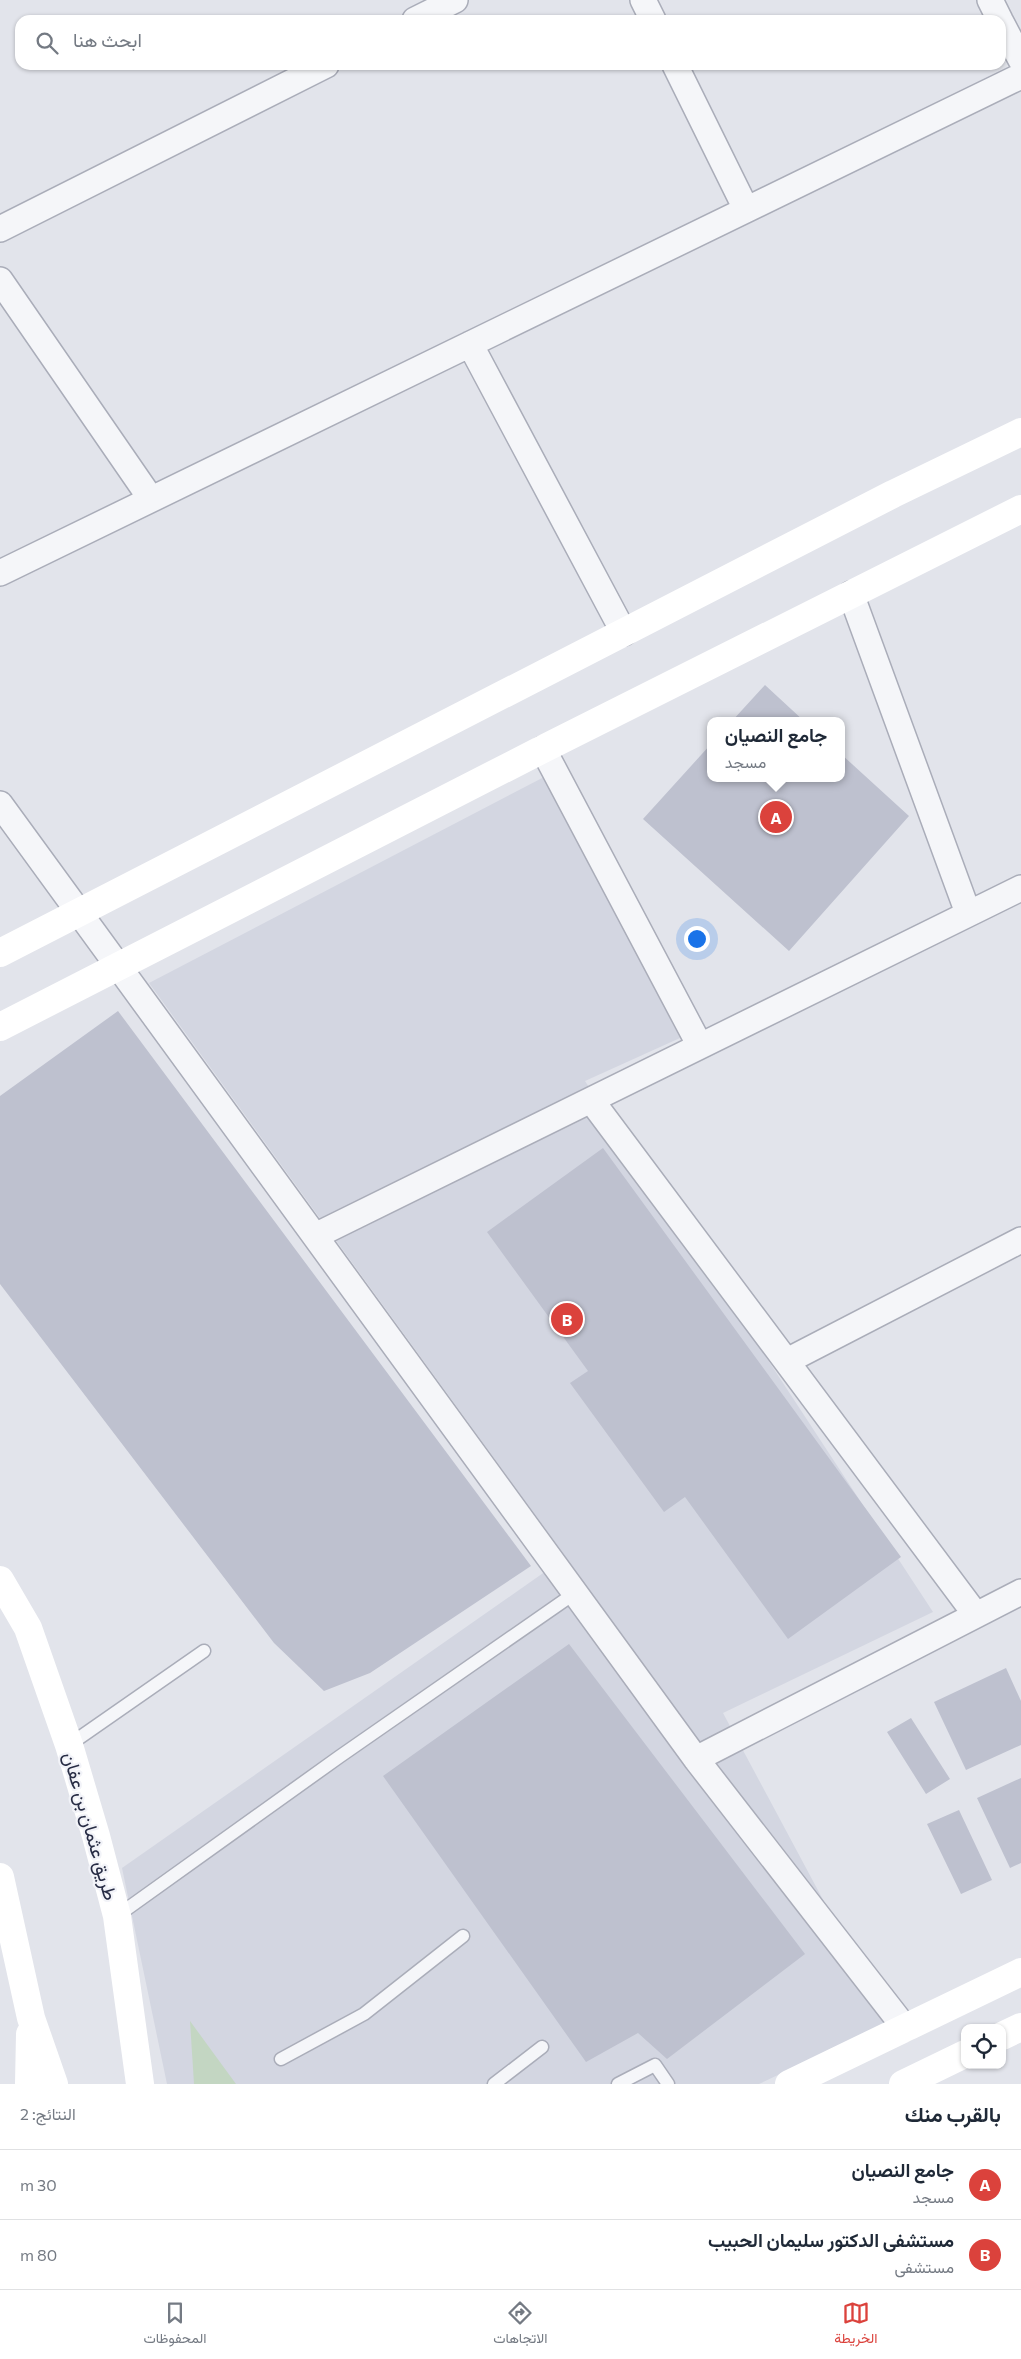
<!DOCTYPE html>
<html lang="ar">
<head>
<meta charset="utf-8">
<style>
  :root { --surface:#fff; --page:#f6f6f7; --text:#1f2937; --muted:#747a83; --line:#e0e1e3; --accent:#db423c }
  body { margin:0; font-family:Commissioner,Vazirmatn,sans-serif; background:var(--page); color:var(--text); direction:rtl }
  .controls { position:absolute; right:15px; bottom:15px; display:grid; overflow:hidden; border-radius:10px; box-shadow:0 1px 4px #0004 }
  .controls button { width:45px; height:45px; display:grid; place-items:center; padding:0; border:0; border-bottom:1px solid var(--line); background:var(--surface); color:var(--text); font:25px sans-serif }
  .you { position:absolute; left:696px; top:938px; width:18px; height:18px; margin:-12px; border:4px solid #fff; border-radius:50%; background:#1a73e8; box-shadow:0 0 0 8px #1a73e833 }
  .badge { display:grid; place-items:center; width:32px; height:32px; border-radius:50%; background:var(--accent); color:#fff; font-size:16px; font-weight:700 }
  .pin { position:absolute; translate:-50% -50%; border:2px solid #fff; box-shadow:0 1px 5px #0006 }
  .popup { position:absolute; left:707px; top:717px; width:138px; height:65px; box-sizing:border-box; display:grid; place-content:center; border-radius:10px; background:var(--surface); filter:drop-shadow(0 1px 4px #0005); font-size:16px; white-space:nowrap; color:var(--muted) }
  .popup b { font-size:19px; color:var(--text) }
  .popup::after { content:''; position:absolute; left:50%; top:100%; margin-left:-10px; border:10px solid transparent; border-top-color:var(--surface) }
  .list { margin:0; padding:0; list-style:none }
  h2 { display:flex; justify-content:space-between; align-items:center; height:65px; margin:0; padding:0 20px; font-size:21px }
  h2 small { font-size:16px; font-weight:400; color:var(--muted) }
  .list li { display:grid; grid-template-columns:32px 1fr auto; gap:15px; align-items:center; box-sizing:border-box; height:70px; padding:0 20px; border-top:1px solid var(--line) }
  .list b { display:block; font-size:19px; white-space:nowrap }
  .list p { margin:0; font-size:16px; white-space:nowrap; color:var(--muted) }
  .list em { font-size:16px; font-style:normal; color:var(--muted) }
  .icon { flex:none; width:28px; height:28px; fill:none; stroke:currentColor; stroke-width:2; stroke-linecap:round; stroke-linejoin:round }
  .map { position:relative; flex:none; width:1021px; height:2084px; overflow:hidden; direction:ltr }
  .search { position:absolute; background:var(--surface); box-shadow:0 1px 4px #0004; left:15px; right:15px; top:15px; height:55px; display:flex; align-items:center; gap:12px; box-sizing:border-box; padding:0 18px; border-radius:15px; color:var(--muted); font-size:19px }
  .sheet { height:205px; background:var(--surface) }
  nav { display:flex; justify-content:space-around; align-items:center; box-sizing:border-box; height:70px; border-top:1px solid var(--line); background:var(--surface); font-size:14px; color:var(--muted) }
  nav a { display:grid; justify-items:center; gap:2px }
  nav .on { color:var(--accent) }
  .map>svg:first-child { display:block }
  .built { fill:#d3d6e1 }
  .grass { fill:#c3d6c2 }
  .building { fill:#bec1cf }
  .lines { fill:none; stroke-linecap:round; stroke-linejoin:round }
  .lane-casing { stroke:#aaadb9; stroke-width:15 }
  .street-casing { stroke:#aaadb9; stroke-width:28 }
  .lane { stroke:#f5f6f9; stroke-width:12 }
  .street { stroke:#f5f6f9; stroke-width:25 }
  .secondary { stroke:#fff; stroke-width:28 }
  .labels { text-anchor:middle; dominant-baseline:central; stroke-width:4.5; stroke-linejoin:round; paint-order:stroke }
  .street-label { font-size:19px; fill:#282d45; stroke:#f2f3f8 }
</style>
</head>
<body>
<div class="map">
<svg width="1021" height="2084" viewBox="0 0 1021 2084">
  <rect width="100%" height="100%" fill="#e2e4eb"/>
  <!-- built -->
  <path class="built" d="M546 776 680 1038 585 1081 933 1612 723 1713 889 2023 759 2084H167L122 1868 566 1557 149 983Z"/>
  <!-- grass -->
  <path class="grass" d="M190 2021 236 2084H194Z"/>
  <!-- building -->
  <path class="building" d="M765 685 804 721H732Z
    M711 744V778H841V754L909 816 789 951 643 819Z
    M118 1011 531 1566 370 1673 324 1691 274 1643 0 1284V1096Z
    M603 1148 901 1557 788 1639 685 1497 664 1512 570 1383 588 1371 487 1232Z
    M569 1644 805 1954 667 2059 638 2033 586 2062 383 1776Z
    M1006 1668 1021 1701V1745L966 1770 934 1702Z
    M911 1718 950 1779 926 1794 887 1732Z
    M1021 1778V1863L1010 1868 977 1798Z
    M959 1810 992 1880 961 1894 927 1824Z"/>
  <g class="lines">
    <defs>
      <path id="lane" d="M69 1745 204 1651
        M117 1916 339 1757 575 1593
        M281 2059 364 2014 463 1936
        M494 2084 542 2047
        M618 2084 655 2065 668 2084"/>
      <path id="street" d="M643 0 653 20
        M990 0 1000 20
        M415 20 455 0
        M1001 22 1021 60
        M675 65 746 209
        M0 229 326 65
        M0 280 151 499
        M470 344 624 633
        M0 573 1021 76
        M851 594 968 913
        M543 749 700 1046
        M0 804 696 1759 905 2028
        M591 1100 976 1615
        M315 1236 1021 888
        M787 1361 1021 1240
        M696 1759 1021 1592"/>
    </defs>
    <!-- lane casing -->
    <use href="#lane" class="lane-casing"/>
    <!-- street casing -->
    <use href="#street" class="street-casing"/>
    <!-- lane -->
    <use href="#lane" class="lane"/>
    <!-- street -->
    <use href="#street" class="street"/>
    <!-- secondary -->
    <path class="secondary" d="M0 953 893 494 1021 432
      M0 1027 543 749 1021 509
      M0 1580 28 1628 69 1745 96 1836 117 1916 140 2084
      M0 1877 31 2018 54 2084
      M1002 2036 1021 2027
      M29 2084 30 2034
      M789 2084 1021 1972
      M903 2084 965 2054"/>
  </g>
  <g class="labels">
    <!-- street labels -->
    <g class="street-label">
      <text transform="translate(91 1826) rotate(74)">طريق عثمان بن عفان</text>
    </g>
  </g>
</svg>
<div class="controls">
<button><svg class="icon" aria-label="locate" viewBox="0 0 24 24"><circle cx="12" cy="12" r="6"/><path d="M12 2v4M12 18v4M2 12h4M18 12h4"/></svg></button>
</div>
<div class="you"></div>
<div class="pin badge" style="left:776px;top:817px">A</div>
<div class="popup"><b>جامع النصيان</b>مسجد</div>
<div class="pin badge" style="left:567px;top:1319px">B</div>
<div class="search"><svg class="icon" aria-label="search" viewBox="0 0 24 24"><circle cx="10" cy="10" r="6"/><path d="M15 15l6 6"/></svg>ابحث هنا</div>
</div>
<section class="sheet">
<h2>بالقرب منك<small>النتائج: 2</small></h2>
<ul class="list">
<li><span class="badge">A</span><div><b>جامع النصيان</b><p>مسجد</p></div><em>30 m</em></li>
<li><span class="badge">B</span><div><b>مستشفى الدكتور سليمان الحبيب</b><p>مستشفى</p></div><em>80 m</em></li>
</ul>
</section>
<nav>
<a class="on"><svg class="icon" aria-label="map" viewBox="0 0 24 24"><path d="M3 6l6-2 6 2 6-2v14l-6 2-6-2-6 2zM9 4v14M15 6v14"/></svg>الخريطة</a>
<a><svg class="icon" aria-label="directions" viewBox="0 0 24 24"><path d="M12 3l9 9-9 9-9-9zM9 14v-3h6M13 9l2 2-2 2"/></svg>الاتجاهات</a>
<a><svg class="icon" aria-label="saved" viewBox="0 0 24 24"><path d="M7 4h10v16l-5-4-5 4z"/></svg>المحفوظات</a>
</nav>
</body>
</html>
